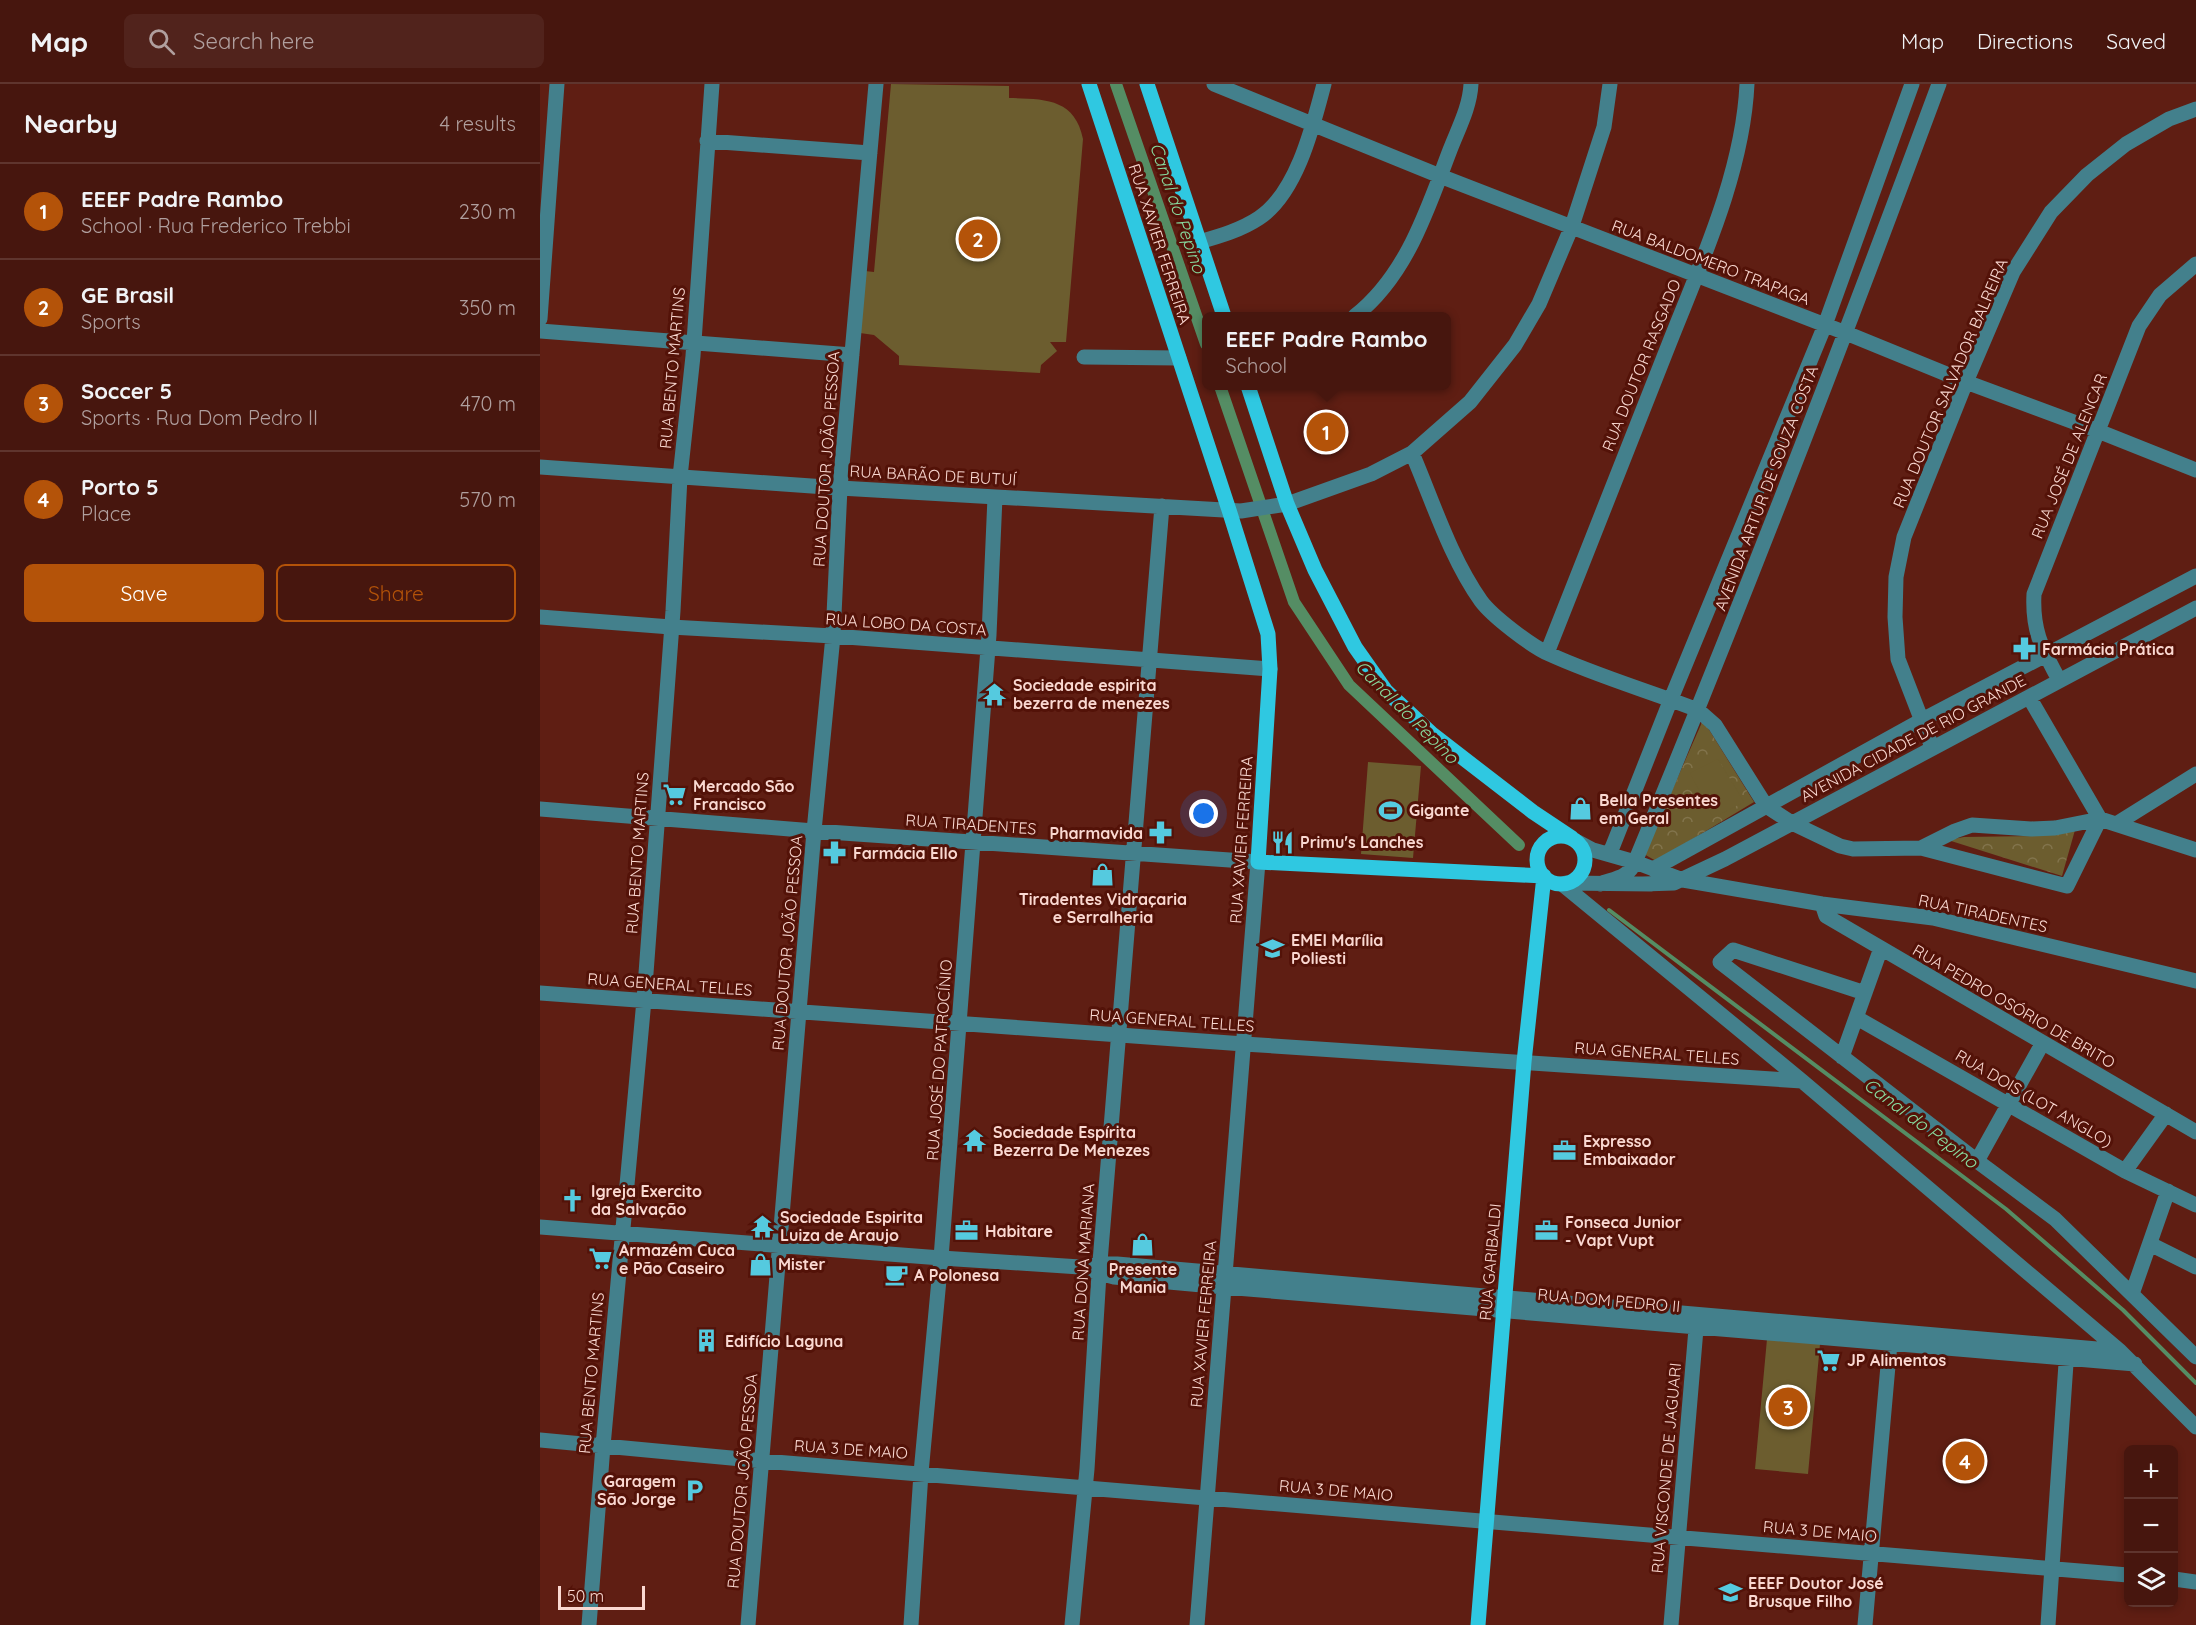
<!DOCTYPE html>
<html lang="en">
<head>
<meta charset="utf-8">
<style>
  :root { --surface:#47160e; --page:#51231c; --text:#f1f3f6; --muted:#b09f9e; --line:#5f352e; --accent:#b45309 }
  body { margin:0; font-family:Quicksand,sans-serif; background:var(--page); color:var(--text) }
  .controls { position:absolute; right:18px; bottom:18px; display:grid; overflow:hidden; border-radius:9px; box-shadow:0 3px 9px #0003 }
  .controls button { width:54px; height:54px; display:grid; place-items:center; padding:0; border:0; border-bottom:2px solid var(--line); background:var(--surface); color:var(--text); font:30px sans-serif }
  .scale { position:absolute; left:18px; bottom:15px; width:87px; box-sizing:border-box; padding-left:6px; border:3px solid #fad8d1; border-top:0; font-size:16px; line-height:21px; white-space:nowrap; color:#fad8d1; -webkit-text-stroke:4px #531208; paint-order:stroke }
  .you { position:absolute; left:664px; top:730px; width:21px; height:21px; margin:-15px; border:4px solid #fff; border-radius:50%; background:#1a73e8; box-shadow:0 0 0 9px #1a73e833 }
  .badge { display:grid; place-items:center; width:39px; height:39px; border-radius:50%; background:var(--accent); color:#fff; font-size:20px; font-weight:700 }
  .pin { position:absolute; translate:-50% -50%; border:3px solid #fff; box-shadow:0 2px 6px #0006 }
  .popup { position:absolute; left:662px; top:228px; width:249px; height:78px; box-sizing:border-box; display:grid; place-content:center; border-radius:9px; background:var(--surface); filter:drop-shadow(0 2px 4px #0005); font-size:20px; white-space:nowrap; color:var(--muted) }
  .popup b { font-size:22px; color:var(--text) }
  .popup::after { content:''; position:absolute; left:50%; top:100%; margin-left:-12px; border:12px solid transparent; border-top-color:var(--surface) }
  .list { margin:0; padding:0; list-style:none }
  h2 { display:flex; justify-content:space-between; align-items:center; height:78px; margin:0; padding:0 24px; font-size:26px }
  h2 small { font-size:20px; font-weight:400; color:var(--muted) }
  .list li { display:grid; grid-template-columns:39px 1fr auto; gap:18px; align-items:center; box-sizing:border-box; height:96px; padding:0 24px; border-top:2px solid var(--line) }
  .list b { display:block; font-size:22px; white-space:nowrap }
  .list p { margin:0; font-size:20px; white-space:nowrap; color:var(--muted) }
  .list em { font-size:20px; font-style:normal; color:var(--muted) }
  .actions { display:flex; gap:12px; padding:18px 24px }
  .actions a { flex:1; padding:14px 0; border:2px solid var(--accent); border-radius:9px; text-align:center; font-size:21px; color:var(--accent) }
  .actions .main { background:var(--accent); color:#fff }
  .icon { flex:none; width:33px; height:33px; fill:none; stroke:currentColor; stroke-width:2; stroke-linecap:round; stroke-linejoin:round }
  .map { position:relative; flex:none; width:1656px; height:1541px; overflow:hidden }
  header { display:flex; align-items:center; gap:36px; box-sizing:border-box; height:84px; padding:0 30px; background:var(--surface); border-bottom:2px solid var(--line) }
  header strong { font-size:28px }
  nav { display:flex; gap:33px; margin-inline-start:auto; font-size:21px }
  .search { width:420px; height:54px; background:var(--page); display:flex; align-items:center; gap:15px; box-sizing:border-box; padding:0 21px; border-radius:9px; color:var(--muted); font-size:22px }
  main { display:flex }
  aside { flex:1; background:var(--surface) }
  .map>svg:first-child { display:block }
  .park { fill:url(#park-crowns) }
  .pitch { fill:#6c5d2f }
  .lines { fill:none; stroke-linecap:round; stroke-linejoin:round }
  .stream { stroke:#558d64; stroke-width:4 }
  .canal { stroke:#558d64; stroke-width:12 }
  .minor { stroke:#43808c; stroke-width:15 }
  .major { stroke:#2fc8e1; stroke-width:15 }
  .labels { text-anchor:middle; dominant-baseline:central; stroke-width:6; stroke-linejoin:round; paint-order:stroke }
  .street-label { font-size:16px; fill:#fad8d1; stroke:#531208 }
  .poi-label { font-size:16px; font-weight:bold; fill:#fad8d1; stroke:#531208; text-anchor:start }
  .water-label { font-size:18px; font-style:italic; fill:#88da9e; stroke:#531208 }
</style>
</head>
<body>
<header>
<strong>Map</strong>
<div class="search"><svg class="icon" aria-label="search" viewBox="0 0 24 24"><circle cx="10" cy="10" r="6"/><path d="M15 15l6 6"/></svg>Search here</div>
<nav><a>Map</a><a>Directions</a><a>Saved</a></nav>
</header>
<main>
<aside>
<h2>Nearby<small>4 results</small></h2>
<ul class="list">
<li><span class="badge">1</span><div><b>EEEF Padre Rambo</b><p>School · Rua Frederico Trebbi</p></div><em>230 m</em></li>
<li><span class="badge">2</span><div><b>GE Brasil</b><p>Sports</p></div><em>350 m</em></li>
<li><span class="badge">3</span><div><b>Soccer 5</b><p>Sports · Rua Dom Pedro II</p></div><em>470 m</em></li>
<li><span class="badge">4</span><div><b>Porto 5</b><p>Place</p></div><em>570 m</em></li>
</ul>
<div class="actions"><a class="main">Save</a><a>Share</a></div>
</aside>
<div class="map">
<svg width="1656" height="1541" viewBox="0 0 1656 1541">
  <defs>
    <pattern id="park-crowns" width="20" height="18" patternUnits="userSpaceOnUse" patternTransform="scale(1.5)"><rect width="20" height="18" fill="#6c5d2f"/><path d="M2 6a3 3 0 1 1 6 0M12 15a3 3 0 1 1 6 0" fill="none" stroke="#82744c"/></pattern>
  </defs>
  <rect width="100%" height="100%" fill="#5f1e13"/>
  <!-- park -->
  <path class="park" d="M1163 636 1214 718 1116 777 1104 770Z
    M1535 746 1522 792 1408 756 1424 753 1498 752Z"/>
  <!-- pitch -->
  <path class="pitch" d="M351 0 469 2V14C504 15 535 14 543 55L526 258H510L517 267 501 281 500 289 359 281V272L334 251 320 249 325 187 334 188Z
    M1178 675 1204 718 1173 734 1150 689Z
    M828 678 881 682 873 774 821 770Z
    M1227 1255 1280 1260 1268 1390 1215 1385Z"/>
  <g class="lines">
    <!-- stream -->
    <path class="stream" d="M1069 826 1466 1125 1583 1226 1656 1299"/>
    <!-- canal -->
    <path class="canal" d="M576 0 666 260
      M680 302 754 518 809 601 979 761"/>
    <!-- minor -->
    <path class="minor" d="M674 0 900 92 1306 249 1426 298 1558 347 1656 386
      M167 57 330 69
      M659 158C680 152 701 146 719 134 757 109 773 42 784 0
      M815 232C867 191 887 126 910 66 918 45 930 23 931 0
      M0 235 17 0
      M0 247 312 271
      M544 273 639 274
      M872 369C893 418 910 473 941 517 952 532 991 562 1009 570 1057 592 1109 607 1158 626L1175 641 1226 722 1252 739 1300 762 1313 765 1381 764 1527 802 1560 735
      M0 383 300 404 701 427 747 420 831 390 872 369 930 318 975 261 999 220 1032 142 1064 43 1070 0
      M0 533 131 543 293 552 730 585
      M1007 569C1047 466 1088 363 1129 260 1161 179 1203 88 1207 0
      M1519 596C1502 564 1492 547 1494 510L1599 242 1620 211 1656 180
      M1489 613 1560 735
      M1392 663 1358 575 1355 533 1356 493 1364 453 1426 298 1473 188 1511 128 1547 91 1586 60 1629 35 1656 25
      M0 725 274 747 718 778 657 1541
      M1576 740 1656 690
      M1038 758 1053 766 1095 778 1143 796 1282 820 1393 834 1656 897
      M1381 764 1415 747 1432 741 1491 745 1515 744 1560 735 1656 766
      M1067 770 1072 764 1131 615 1285 241 1372 0
      M1113 785 1382 636 1656 492
      M1026 799 1112 800
      M1022 800 1262 997 1580 1267 1656 1343
      M1060 800C1076 794 1088 794 1095 778 1202 520 1302 261 1399 0
      M1103 800 1134 799 1185 775 1656 524
      M1282 820 1286 832 1656 1048
      M0 909 704 960 1262 997
      M1325 909 1193 866 1180 878 1437 1077 1515 1135 1656 1273
      M1317 934 1585 1087 1656 1121
      M1302 973 1341 864
      M1437 1077 1502 960
      M1585 1087 1626 1030
      M0 1143 401 1174 540 1183 560 1180H577L1580 1267
      M1610 1160 1656 1183
      M552 1187 574 1193 684 1203 1595 1280
      M1592 1210 1628 1107
      M0 1356 223 1377 1588 1491
      M1634 1495 1656 1498
      M49 1541 63 1362 104 916 133 527 140 393 153 272 172 0
      M208 1541 274 747 293 552 300 404 336 0
      M371 1541 381 1389 401 1174 449 551 455 413
      M532 1541 547 1385 559 1190 622 422
      M1131 1541 1157 1233
      M1325 1541 1351 1248
      M1508 1541 1527 1265"/>
    <!-- major -->
    <path class="major" d="M549 0 689 426 728 550 730 585 718 778 1004 792
      M607 0 684 232
      M708 302 747 420 775 486 815 563 846 607 892 650 993 728 1032 754
      M997 776a24 24 0 1 1 48 0a24 24 0 1 1-48 0Z
      M938 1541 984 978 1004 792"/>
  </g>
  <!-- icons -->
  <defs>
    <symbol id="pharmacy-bare" viewBox="-9 -9 18 18"><path d="M-2-6h4v4h4v4h-4v4h-4v-4h-4v-4h4Z" fill="#55cadf" stroke="#531208" stroke-width="2.5" paint-order="stroke"/></symbol>
    <symbol id="temple-bare" viewBox="-9 -9 18 18"><path d="M0-6L5-2H3V0L6.5 2.5H4V6H1.5V3h-3V6H-4V2.5H-6.5L-3 0V-2H-5Z" fill="#55cadf" stroke="#531208" stroke-width="2.5" paint-order="stroke"/></symbol>
    <symbol id="supermarket-bare" viewBox="-9 -9 18 18"><path d="M-6-5.5h2.5l.6 2H6L4.5 2H-2.5L-4.4-4H-6ZM-1.5 3.2a1.3 1.3 0 1 0 .1 0ZM3 3.2a1.3 1.3 0 1 0 .1 0Z" fill="#55cadf" stroke="#531208" stroke-width="2.5" paint-order="stroke"/></symbol>
    <symbol id="shop-bare" viewBox="-9 -9 18 18"><path d="M-5-2.5h2.3a2.7 3.5 0 0 1 5.4 0H5L5.5 6h-11ZM-1.5-2.5h3a1.5 2.3 0 0 0-3 0Z" fill="#55cadf" stroke="#531208" stroke-width="2.5" paint-order="stroke"/></symbol>
    <symbol id="stadium-bare" viewBox="-9 -9 18 18"><path d="M0-5a6.5 5 0 1 0 0 10a6.5 5 0 1 0 0-10ZM-3.5-1.8h7v3.6h-7Z" fill="#55cadf" stroke="#531208" stroke-width="2.5" paint-order="stroke"/></symbol>
    <symbol id="restaurant-bare" viewBox="-9 -9 18 18"><path d="M-5-6h1v4h1v-4h1v4h1v-4h1v5L-1.5 .5V6h-2V.5L-5-1ZM5-6V6H3V1.5H1.5Q1.5-4 5-6Z" fill="#55cadf" stroke="#531208" stroke-width="2.5" paint-order="stroke"/></symbol>
    <symbol id="school-bare" viewBox="-9 -9 18 18"><path d="M0-5L7-2L0 1L-7-2ZM-4 1L0 2.5L4 1V4Q0 6-4 4Z" fill="#55cadf" stroke="#531208" stroke-width="2.5" paint-order="stroke"/></symbol>
    <symbol id="office-bare" viewBox="-9 -9 18 18"><path d="M-6-3h4V-5.5h4V-3h4V5H-6ZM-1-4.5V-3h2v-1.5ZM-6 0V1H6V0Z" fill="#55cadf" stroke="#531208" stroke-width="2.5" paint-order="stroke"/></symbol>
    <symbol id="church-bare" viewBox="-9 -9 18 18"><path d="M-1.2-6h2.4v3.5h3.3v2.4h-3.3V6h-2.4V-.1h-3.3v-2.4h3.3Z" fill="#55cadf" stroke="#531208" stroke-width="2.5" paint-order="stroke"/></symbol>
    <symbol id="cafe-bare" viewBox="-9 -9 18 18"><path d="M-5.5-4.5H6V0H3Q3 3.5 0 3.5H-2.5Q-5.5 3.5-5.5 0ZM3-3.2v2h1.7v-2ZM-6 4.5H4V6H-6Z" fill="#55cadf" stroke="#531208" stroke-width="2.5" paint-order="stroke"/></symbol>
    <symbol id="building-bare" viewBox="-9 -9 18 18"><path d="M-4-6H4V6H1V3H-1V6H-4ZM-2.5-4.3h1.7v1.8h-1.7ZM.8-4.3h1.7v1.8H.8ZM-2.5-1h1.7V.8h-1.7ZM.8-1h1.7V.8H.8Z" fill="#55cadf" stroke="#531208" stroke-width="2.5" paint-order="stroke"/></symbol>
    <symbol id="parking-bare" viewBox="-9 -9 18 18"><path d="M-3.5-5.5H1a3.5 3.5 0 0 1 0 7H-1V5.5H-3.5ZM-1-3.4V-.6H.8a1.4 1.4 0 0 0 0-2.8Z" fill="#55cadf" stroke="#531208" stroke-width="2.5" paint-order="stroke"/></symbol>
  </defs>
  <g fill-rule="evenodd">
    <use href="#pharmacy-bare" x="1468" y="548" width="33" height="33"/>
    <use href="#temple-bare" x="438" y="594" width="33" height="33"/>
    <use href="#supermarket-bare" x="118" y="694" width="33" height="33"/>
    <use href="#shop-bare" x="1024" y="708" width="33" height="33"/>
    <use href="#stadium-bare" x="834" y="710" width="33" height="33"/>
    <use href="#pharmacy-bare" x="604" y="732" width="33" height="33"/>
    <use href="#restaurant-bare" x="726" y="742" width="33" height="33"/>
    <use href="#pharmacy-bare" x="278" y="752" width="33" height="33"/>
    <use href="#shop-bare" x="546" y="774" width="33" height="33"/>
    <use href="#school-bare" x="716" y="848" width="33" height="33"/>
    <use href="#temple-bare" x="418" y="1040" width="33" height="33"/>
    <use href="#office-bare" x="1008" y="1050" width="33" height="33"/>
    <use href="#church-bare" x="16" y="1100" width="33" height="33"/>
    <use href="#temple-bare" x="206" y="1126" width="33" height="33"/>
    <use href="#office-bare" x="410" y="1130" width="33" height="33"/>
    <use href="#office-bare" x="990" y="1130" width="33" height="33"/>
    <use href="#shop-bare" x="586" y="1144" width="33" height="33"/>
    <use href="#supermarket-bare" x="44" y="1158" width="33" height="33"/>
    <use href="#shop-bare" x="204" y="1164" width="33" height="33"/>
    <use href="#cafe-bare" x="340" y="1174" width="33" height="33"/>
    <use href="#building-bare" x="150" y="1240" width="33" height="33"/>
    <use href="#supermarket-bare" x="1272" y="1260" width="33" height="33"/>
    <use href="#parking-bare" x="138" y="1390" width="33" height="33"/>
    <use href="#school-bare" x="1174" y="1492" width="33" height="33"/>
  </g>
  <g class="labels">
    <!-- street labels -->
    <g class="street-label">
      <text transform="translate(620 160) rotate(72)">RUA XAVIER FERREIRA</text>
      <text transform="translate(1171 178) rotate(21)">RUA BALDOMERO TRAPAGA</text>
      <text transform="translate(1101 281) rotate(-68)">RUA DOUTOR RASGADO</text>
      <text transform="translate(132 284) rotate(-85)">RUA BENTO MARTINS</text>
      <text transform="translate(1410 299) rotate(-67)">RUA DOUTOR SALVADOR BALREIRA</text>
      <text transform="translate(1529 372) rotate(-68)">RUA JOSÉ DE ALENCAR</text>
      <text transform="translate(286 375) rotate(-86)">RUA DOUTOR JOÃO PESSOA</text>
      <text transform="translate(393 391) rotate(3)">RUA BARÃO DE BUTUÍ</text>
      <text transform="translate(1226 404) rotate(-69)">AVENIDA ARTUR DE SOUZA COSTA</text>
      <text transform="translate(366 540) rotate(4)">RUA LOBO DA COSTA</text>
      <text transform="translate(1373 654) rotate(-28)">AVENIDA CIDADE DE RIO GRANDE</text>
      <text transform="translate(431 740) rotate(4)">RUA TIRADENTES</text>
      <text transform="translate(701 756) rotate(-86)">RUA XAVIER FERREIRA</text>
      <text transform="translate(97 769) rotate(-86)">RUA BENTO MARTINS</text>
      <text transform="translate(1443 829) rotate(12)">RUA TIRADENTES</text>
      <text transform="translate(247 859) rotate(-85)">RUA DOUTOR JOÃO PESSOA</text>
      <text transform="translate(130 900) rotate(4)">RUA GENERAL TELLES</text>
      <text transform="translate(1474 922) rotate(30)">RUA PEDRO OSÓRIO DE BRITO</text>
      <text transform="translate(632 936) rotate(4)">RUA GENERAL TELLES</text>
      <text transform="translate(1117 969) rotate(4)">RUA GENERAL TELLES</text>
      <text transform="translate(399 976) rotate(-86)">RUA JOSÉ DO PATROCÍNIO</text>
      <text transform="translate(1494 1014) rotate(30)">RUA DOIS (LOT ANGLO)</text>
      <text transform="translate(543 1178) rotate(-86)">RUA DONA MARIANA</text>
      <text transform="translate(950 1178) rotate(-85)">RUA GARIBALDI</text>
      <text transform="translate(1069 1216) rotate(5)">RUA DOM PEDRO II</text>
      <text transform="translate(663 1240) rotate(-85)">RUA XAVIER FERREIRA</text>
      <text transform="translate(51 1289) rotate(-85)">RUA BENTO MARTINS</text>
      <text transform="translate(311 1365) rotate(4)">RUA 3 DE MAIO</text>
      <text transform="translate(1126 1384) rotate(-85)">RUA VISCONDE DE JAGUARI</text>
      <text transform="translate(202 1397) rotate(-85)">RUA DOUTOR JOÃO PESSOA</text>
      <text transform="translate(796 1406) rotate(5)">RUA 3 DE MAIO</text>
      <text transform="translate(1280 1447) rotate(5)">RUA 3 DE MAIO</text>
    </g>
    <!-- poi labels -->
    <g class="poi-label">
      <text x="1502" y="565">Farmácia Prática</text>
      <text x="473" y="601">Sociedade espirita<tspan x="473" dy="18">bezerra de menezes</tspan></text>
      <text x="153" y="702">Mercado São<tspan x="153" dy="18">Francisco</tspan></text>
      <text x="1059" y="716">Bella Presentes<tspan x="1059" dy="18">em Geral</tspan></text>
      <text x="869" y="726">Gigante</text>
      <text x="603" y="749" text-anchor="end">Pharmavida</text>
      <text x="760" y="758">Primu's Lanches</text>
      <text x="313" y="769">Farmácia Ello</text>
      <text x="563" y="815" text-anchor="middle">Tiradentes Vidraçaria<tspan x="563" dy="18">e Serralheria</tspan></text>
      <text x="751" y="856">EMEI Marília<tspan x="751" dy="18">Poliesti</tspan></text>
      <text x="453" y="1048">Sociedade Espírita<tspan x="453" dy="18">Bezerra De Menezes</tspan></text>
      <text x="1043" y="1057">Expresso<tspan x="1043" dy="18">Embaixador</tspan></text>
      <text x="51" y="1107">Igreja Exercito<tspan x="51" dy="18">da Salvação</tspan></text>
      <text x="240" y="1133">Sociedade Espirita<tspan x="240" dy="18">Luiza de Araujo</tspan></text>
      <text x="1025" y="1138">Fonseca Junior<tspan x="1025" dy="18">- Vapt Vupt</tspan></text>
      <text x="445" y="1147">Habitare</text>
      <text x="79" y="1166">Armazém Cuca<tspan x="79" dy="18">e Pão Caseiro</tspan></text>
      <text x="238" y="1180">Mister</text>
      <text x="603" y="1185" text-anchor="middle">Presente<tspan x="603" dy="18">Mania</tspan></text>
      <text x="374" y="1191">A Polonesa</text>
      <text x="185" y="1257">Edifício Laguna</text>
      <text x="1307" y="1276">JP Alimentos</text>
      <text x="136" y="1397" text-anchor="end">Garagem<tspan x="136" dy="18">São Jorge</tspan></text>
      <text x="1208" y="1499">EEEF Doutor José<tspan x="1208" dy="18">Brusque Filho</tspan></text>
    </g>
    <!-- water labels -->
    <g class="water-label">
      <text transform="translate(638 124) rotate(71)">Canal do Pepino</text>
      <text transform="translate(867 628) rotate(45)">Canal do Pepino</text>
      <text transform="translate(1381 1039) rotate(37)">Canal do Pepino</text>
    </g>
  </g>
</svg>
<div class="controls">
<button>+</button>
<button>−</button>
<button><svg class="icon" aria-label="layers" viewBox="0 0 24 24"><path d="M12 4l9 5-9 5-9-5zM3 14l9 5 9-5"/></svg></button>
</div>
<div class="scale">50 m</div>
<div class="you"></div>
<div class="pin badge" style="left:786px;top:348px">1</div>
<div class="popup"><b>EEEF Padre Rambo</b>School</div>
<div class="pin badge" style="left:438px;top:155px">2</div>
<div class="pin badge" style="left:1248px;top:1323px">3</div>
<div class="pin badge" style="left:1425px;top:1377px">4</div>
</div>
</main>
</body>
</html>
